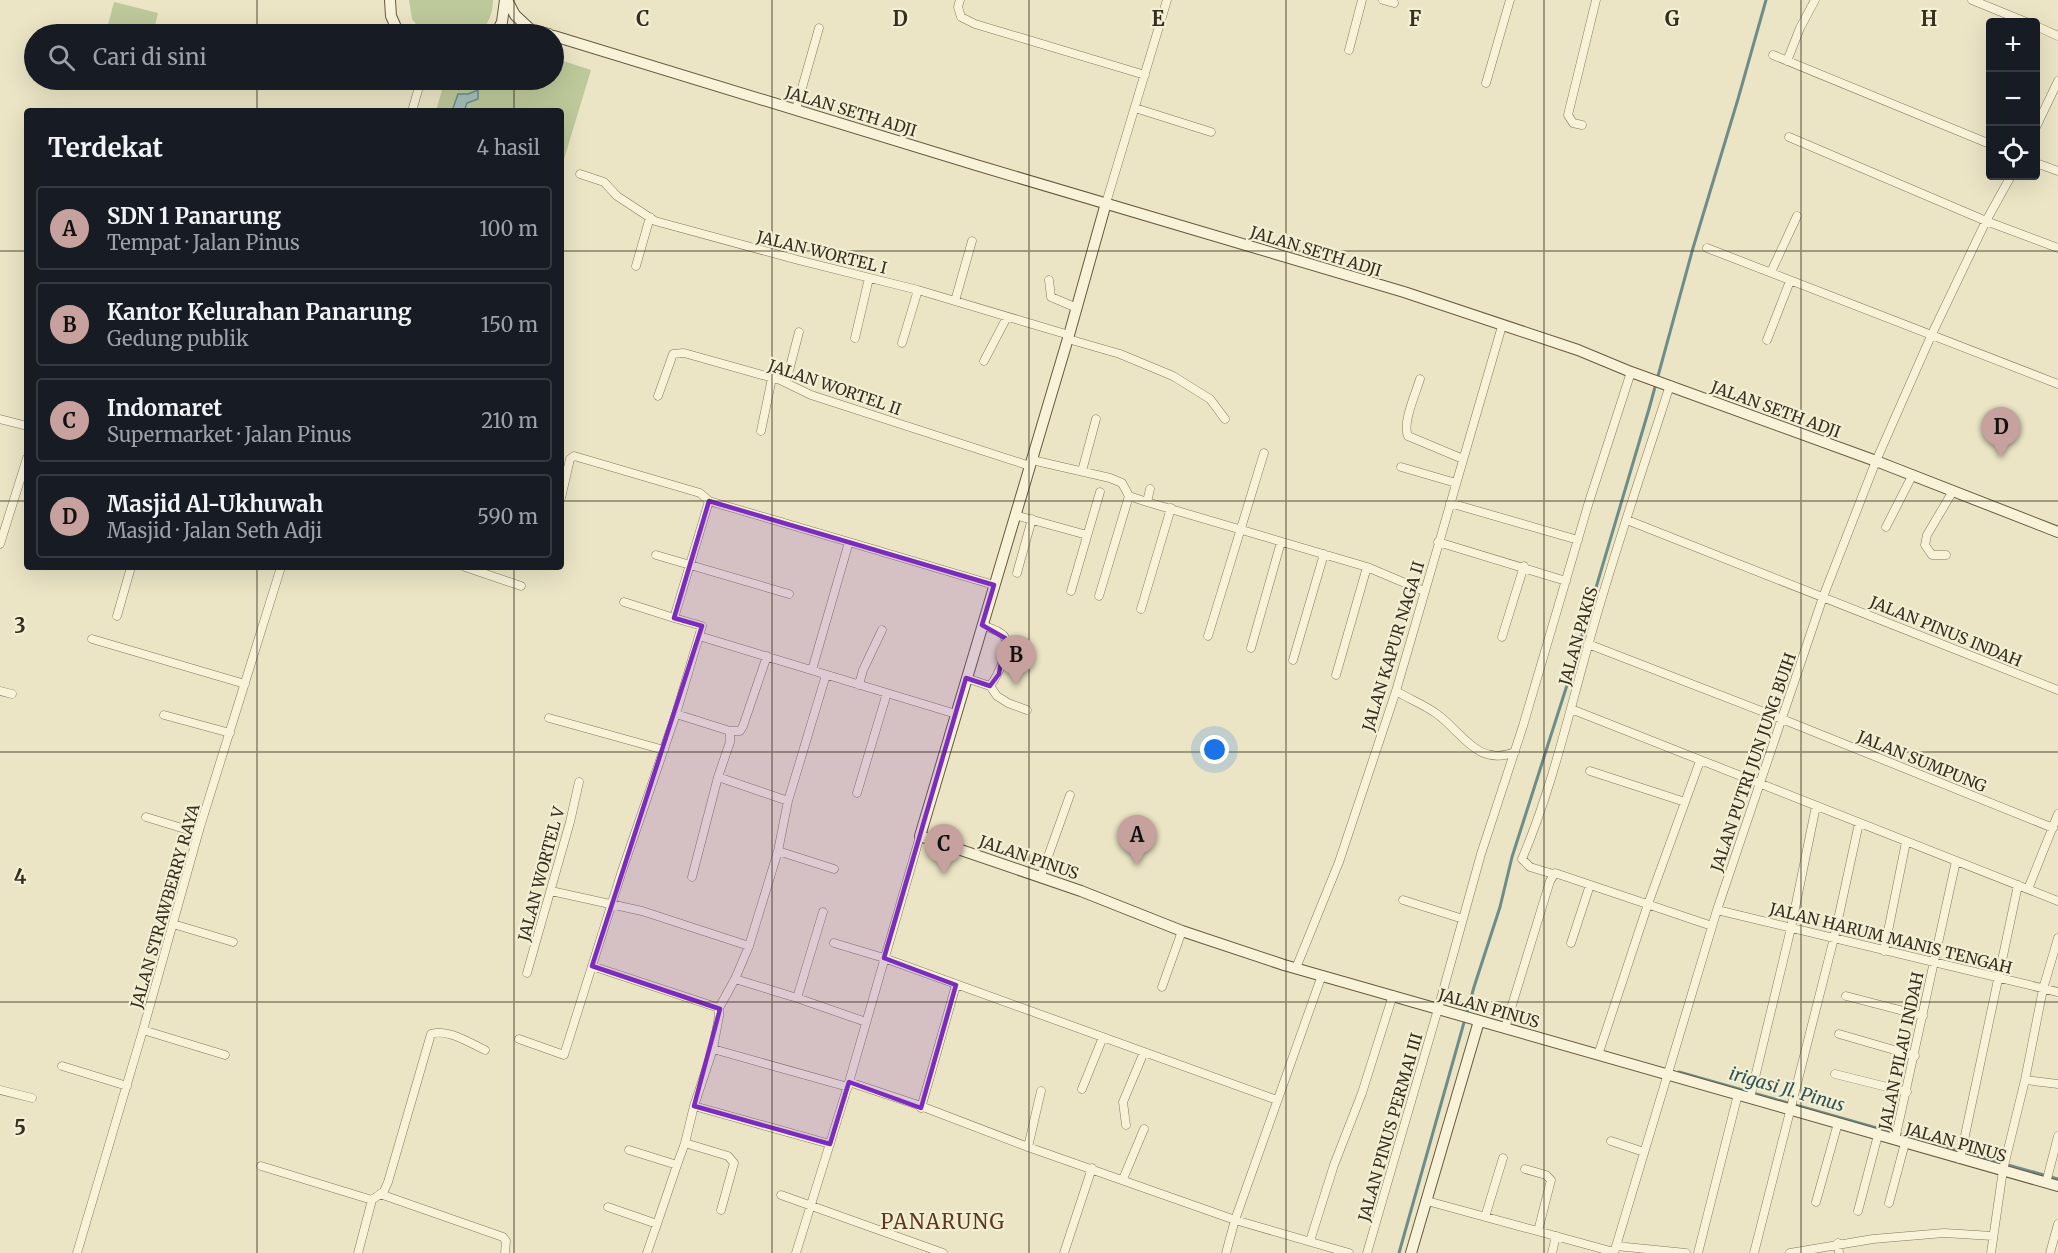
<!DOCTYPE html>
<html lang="id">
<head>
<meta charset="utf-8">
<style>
  :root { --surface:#171b24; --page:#20242c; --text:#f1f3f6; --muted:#9ea1a6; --line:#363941; --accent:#c6a19d }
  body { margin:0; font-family:Merriweather,serif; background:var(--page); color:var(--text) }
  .controls { position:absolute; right:18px; top:18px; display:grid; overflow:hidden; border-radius:6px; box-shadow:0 6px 24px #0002 }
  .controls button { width:54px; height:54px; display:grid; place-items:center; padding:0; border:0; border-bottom:2px solid var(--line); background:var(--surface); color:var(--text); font:30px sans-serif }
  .you { position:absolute; left:1215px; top:750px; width:21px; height:21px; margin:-15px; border:4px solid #fff; border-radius:50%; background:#1a73e8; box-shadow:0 0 0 9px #1a73e833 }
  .badge { display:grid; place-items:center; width:39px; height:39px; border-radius:50%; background:var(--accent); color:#111; font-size:20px; font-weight:700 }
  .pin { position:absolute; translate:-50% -50px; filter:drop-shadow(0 2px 3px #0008) }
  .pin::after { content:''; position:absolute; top:32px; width:21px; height:18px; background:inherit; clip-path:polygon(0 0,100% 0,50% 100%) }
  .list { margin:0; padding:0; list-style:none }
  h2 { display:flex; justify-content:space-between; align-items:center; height:78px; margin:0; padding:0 24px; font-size:26px }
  h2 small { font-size:20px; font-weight:400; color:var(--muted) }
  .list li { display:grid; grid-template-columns:39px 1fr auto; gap:18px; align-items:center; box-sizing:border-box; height:84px; margin:0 12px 12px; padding:0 12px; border:2px solid var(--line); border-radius:6px }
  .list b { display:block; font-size:22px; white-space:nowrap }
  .list p { margin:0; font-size:20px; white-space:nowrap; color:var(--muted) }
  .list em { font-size:20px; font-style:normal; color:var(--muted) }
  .icon { flex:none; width:33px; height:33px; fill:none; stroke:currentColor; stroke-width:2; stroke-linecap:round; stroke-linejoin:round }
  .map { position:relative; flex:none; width:2058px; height:1253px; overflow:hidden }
  .search { position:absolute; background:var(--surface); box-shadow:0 6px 24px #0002; left:24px; top:24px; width:540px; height:66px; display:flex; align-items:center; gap:15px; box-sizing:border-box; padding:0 21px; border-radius:33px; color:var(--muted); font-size:22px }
  .panel { position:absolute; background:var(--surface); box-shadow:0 6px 24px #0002; left:24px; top:108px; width:540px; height:462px; border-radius:6px }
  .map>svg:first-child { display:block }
  .green { fill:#bdc99a }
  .water { fill:#a6bfbb; stroke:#6e8d89; stroke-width:1.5 }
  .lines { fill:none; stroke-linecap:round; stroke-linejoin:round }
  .stream { stroke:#6e8d89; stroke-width:3 }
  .street-casing { stroke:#85785c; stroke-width:9 }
  .secondary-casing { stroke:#67593f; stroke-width:12 }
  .street { stroke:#f7f2d8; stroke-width:8 }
  .secondary { stroke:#f7f2d8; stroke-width:10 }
  .marked { fill:#7b2cbf; fill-opacity:0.2; stroke:#7b2cbf; stroke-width:4.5; stroke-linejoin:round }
  .grid { fill:none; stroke:#362e1f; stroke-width:1.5; stroke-opacity:0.55 }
  .labels { text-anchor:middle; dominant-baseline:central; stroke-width:4.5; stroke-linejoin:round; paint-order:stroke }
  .street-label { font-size:16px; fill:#362e1f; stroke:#f3efd4 }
  .water-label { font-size:18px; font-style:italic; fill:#2f5255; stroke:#f3efd4 }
  .quarter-label { font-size:20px; letter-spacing:1.5px; fill:#603721; stroke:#f3efd4 }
  .grid-label { font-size:20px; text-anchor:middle; font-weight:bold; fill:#362e1f; stroke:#f3efd4; stroke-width:4.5; stroke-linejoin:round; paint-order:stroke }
</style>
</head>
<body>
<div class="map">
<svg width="2058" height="1253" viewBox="0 0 2058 1253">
  <rect width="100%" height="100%" fill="#ebe5c5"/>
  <!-- green -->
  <path class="green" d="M409 0H493C493 14 488 25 478 34H424L412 19Z
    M114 2 158 13 153 34H117L106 32Z
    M554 58 591 70 561 169V111H436L444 83 471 80H554Z"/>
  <!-- water -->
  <path class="water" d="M478 90V99L467 103 464 111H452L458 94H468Z"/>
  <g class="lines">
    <!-- stream -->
    <path class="stream" d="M1679 1072 2058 1179
      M1399 1253 1474 987 1500 907 1512 857 1568 682 1649 409 1693 248 1738 99 1766 0"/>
    <defs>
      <path id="street" d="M960 0 958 7 961 17 975 24 1145 75
        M1383 0 1394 3
        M1972 0 2026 22
        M2036 26 2058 36
        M1349 50 1362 0
        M1773 55 1990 144
        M1787 61 1800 28 1815 0
        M1486 83 1510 0
        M1135 108 1211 132
        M796 109 819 28
        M412 111 421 80
        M1582 125 1573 123 1568 115 1596 0
        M2036 127 2058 81
        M1789 137 1986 221 2058 248
        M2036 163 2058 171
        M580 174 604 182 617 196 655 221 798 260 918 290 1069 335
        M1106 203 1167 0
        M1707 248 2058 384
        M636 266 650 217
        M1771 272 1797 216
        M1049 280 1051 297 1077 308
        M955 301 972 241
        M855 338 869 278
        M1068 339 1120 354 1173 376 1210 399 1225 419
        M1767 340 1790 281
        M902 343 918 290
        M984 361 1007 317
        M1420 379C1416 393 1402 423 1408 436L1463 459
        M786 382 799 332
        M658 396 673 354 684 353 780 380 811 395 1030 466
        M0 419 27 426
        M761 431 772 378
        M1032 460 1110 478 1122 483 1129 496 1147 502
        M1401 467 1456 483
        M1082 471 1096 419
        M1150 489 1147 502 1367 567 1424 591
        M561 498 570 459 574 456 700 493 709 501
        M1450 503 1578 540
        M1015 515 1087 535
        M1627 520 2058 690
        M1886 527 1912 476
        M849 542 994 585
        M1438 542 1566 581
        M0 544 27 458
        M656 555 789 594
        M1946 555H1932L1925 545 1927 535 1953 491
        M465 567 521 586
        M1017 573 1032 519
        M1071 591 1100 492
        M1099 596 1129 496
        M624 602 674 618
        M1141 609 1171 508
        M117 616 131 567
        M982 625C989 628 999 630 1004 636 1012 647 997 677 990 686
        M1208 636 1264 453
        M1502 637 1524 566
        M92 639 245 684
        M1588 644 1782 719 2053 828
        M1251 648 1281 542
        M1293 660 1324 554
        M812 670 849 542 709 501 674 618 702 626 699 636 956 714
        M826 675 788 801 778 851 834 869
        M1336 675 1367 567
        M966 678 990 686 997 696 1008 703 1027 710
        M859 685 863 670 882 630
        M0 691 12 694
        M1396 691C1409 699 1425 705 1437 714 1463 733 1477 767 1515 752
        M1571 709 2058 901
        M676 714 730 731V742L718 777 692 877
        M164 715 230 733
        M549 718 664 750
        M730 731H740L743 726 767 656
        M1590 771 1685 802
        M718 777 788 801
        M857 793 887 693
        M146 817 198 833
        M778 851 749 946 735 979 797 998 866 1022
        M1553 874 1530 867 1522 859C1551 791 1568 717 1588 646 1612 558 1642 472 1670 385
        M1041 876 1070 795
        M2028 889 2058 814
        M551 891 642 911 749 946
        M1403 900 1463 919
        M1717 910 2058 992
        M173 924 233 942
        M834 943 884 958 1277 1100
        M1571 943 1590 885
        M1884 951 1906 842
        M592 966 719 1008
        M1296 968 1339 862 1396 691 1502 326
        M527 973 570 822 579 782
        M1162 987 1182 931
        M1846 996 1923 1016
        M797 998 823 912
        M1505 1028 1550 881 1555 873 1712 926
        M143 1030 225 1055
        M1839 1034 1915 1056
        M519 1039 564 1055 622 871 676 714 699 636
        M713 1049 719 1016V1008L735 979
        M1598 1055 1648 904 1700 761
        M62 1066 127 1086
        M1835 1074 1907 1092
        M2025 1080 2058 1084
        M849 1082 918 1105 1028 1147 1235 1220 1349 1253
        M1082 1089 1103 1037
        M0 1090 32 1098
        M1750 1098 1791 928 1816 806
        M694 1106 685 1143 728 1156 734 1163 721 1210
        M921 1108 956 985
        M1126 1125 1123 1102 1144 1052
        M1895 1140 1956 861
        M1611 1141 1644 1152
        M830 1144 694 1106 713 1049 848 1087
        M1028 1147 1041 1091
        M629 1150 677 1165 685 1143
        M1960 1159 2018 885
        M261 1166 372 1200
        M1525 1169 1546 1175 1551 1180 1538 1231
        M1123 1179 1144 1129
        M2046 1183 2058 1136
        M380 1194 503 1237 506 1241 505 1253
        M781 1195 943 1253
        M1427 1201 1614 1252
        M1816 1202 1838 1123
        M1889 1203 1905 1143
        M608 1207 657 1224 677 1165
        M1858 1211 1878 1135
        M1485 1217 1503 1158
        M1310 1241 1334 1165 1362 1093 1393 995
        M1838 1243 1839 1253
        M1616 1246 1686 1253
        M77 1253 143 1030 200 827 281 567
        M358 1253 372 1200 384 1191 388 1182 431 1034C447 1028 470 1043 485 1050
        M647 1253 657 1224
        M796 1253 849 1082 920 836
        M1064 1253 1092 1168
        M1226 1253 1235 1220 1322 975
        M1367 1253 1438 1009 1481 854 1523 726 1588 505 1631 372
        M1552 1253 1556 1236
        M1614 1253 1717 910 1823 597 1876 461 1931 336 1986 221 2011 176
        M1698 1253 1738 1094
        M1754 1253 1834 938 1859 823
        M1790 1253 1873 1239 1944 1233 1993 1236
        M1991 1253 2003 1170 2025 1080 2043 989 2058 938
        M2050 1253 2058 1224"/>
      <path id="secondary" d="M390 0 391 16 399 34
        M507 0 515 15 531 30
        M496 34 502 22 505 0
        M503 34 531 30 549 34
        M554 36 976 165 1404 292 1578 350 1631 372 1876 461 2058 532
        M1106 203 1069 335 920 836 1081 891 1182 931 1284 965 2058 1186
        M1411 1253 1479 1021"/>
    </defs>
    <!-- street casing -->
    <use href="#street" class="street-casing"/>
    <!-- secondary casing -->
    <use href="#secondary" class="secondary-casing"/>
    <!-- street -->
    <use href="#street" class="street"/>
    <!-- secondary -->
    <use href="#secondary" class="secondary"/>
  </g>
  <!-- marked area -->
  <path class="marked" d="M709 501 994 585 982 625 1005 638 999 674 990 686 966 678 884 958 956 985 921 1108 849 1082 830 1144 694 1106 720 1009 592 966 702 626 674 618Z"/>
  <!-- grid -->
  <path class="grid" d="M257 0V34M514 0V34M772 0V1253M1029 0V1253M1286 0V1253M1544 0V1253M1801 0V1253M257 80V111M514 80V111M0 251H27M561 251H2058M0 501H27M561 501H2058M257 567V1253M514 567V1253M0 752H2058M0 1002H2058"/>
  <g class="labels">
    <!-- street labels -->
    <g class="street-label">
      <text transform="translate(851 111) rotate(17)">JALAN SETH ADJI</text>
      <text transform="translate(1316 251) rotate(17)">JALAN SETH ADJI</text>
      <text transform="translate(822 252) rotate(14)">JALAN WORTEL I</text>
      <text transform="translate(835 387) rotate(19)">JALAN WORTEL II</text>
      <text transform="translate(1776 409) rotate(20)">JALAN SETH ADJI</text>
      <text transform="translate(1946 631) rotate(22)">JALAN PINUS INDAH</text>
      <text transform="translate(1578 636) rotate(-74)">JALAN PAKIS</text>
      <text transform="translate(1393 646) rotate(-73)">JALAN KAPUR NAGA II</text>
      <text transform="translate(1922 761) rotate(22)">JALAN SUMPUNG</text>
      <text transform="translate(1753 762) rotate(-71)">JALAN PUTRI JUN JUNG BUIH</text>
      <text transform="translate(1029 857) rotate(19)">JALAN PINUS</text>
      <text transform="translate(541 874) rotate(-75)">JALAN WORTEL V</text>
      <text transform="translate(165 906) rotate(-74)">JALAN STRAWBERRY RAYA</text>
      <text transform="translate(1891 938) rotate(14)">JALAN HARUM MANIS TENGAH</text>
      <text transform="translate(1489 1008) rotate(16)">JALAN PINUS</text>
      <text transform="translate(1901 1051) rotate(-78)">JALAN PILAU INDAH</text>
      <text transform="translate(1390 1127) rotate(-74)">JALAN PINUS PERMAI III</text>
      <text transform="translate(1956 1142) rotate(16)">JALAN PINUS</text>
    </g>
    <!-- water labels -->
    <g class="water-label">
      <text transform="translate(1787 1089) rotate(16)">irigasi Jl. Pinus</text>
    </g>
    <!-- quarter labels -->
    <g class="quarter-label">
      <text x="943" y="1221">PANARUNG</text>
    </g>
  </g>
  <g class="grid-label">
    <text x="643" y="26">C</text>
    <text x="900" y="26">D</text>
    <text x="1158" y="26">E</text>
    <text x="1415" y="26">F</text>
    <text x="1672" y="26">G</text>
    <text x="1929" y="26">H</text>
    <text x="20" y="633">3</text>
    <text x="20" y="884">4</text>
    <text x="20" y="1135">5</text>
  </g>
</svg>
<div class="controls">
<button>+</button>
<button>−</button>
<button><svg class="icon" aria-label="locate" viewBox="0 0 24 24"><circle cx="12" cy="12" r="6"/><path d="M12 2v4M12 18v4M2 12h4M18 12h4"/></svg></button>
</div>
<div class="you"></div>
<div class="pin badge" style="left:1137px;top:865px">A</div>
<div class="pin badge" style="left:1016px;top:685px">B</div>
<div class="pin badge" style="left:944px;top:874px">C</div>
<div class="pin badge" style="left:2001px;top:457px">D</div>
<div class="search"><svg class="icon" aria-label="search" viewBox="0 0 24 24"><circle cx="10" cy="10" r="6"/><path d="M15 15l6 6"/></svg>Cari di sini</div>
<section class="panel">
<h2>Terdekat<small>4 hasil</small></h2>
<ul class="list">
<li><span class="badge">A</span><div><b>SDN 1 Panarung</b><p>Tempat · Jalan Pinus</p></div><em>100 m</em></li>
<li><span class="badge">B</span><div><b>Kantor Kelurahan Panarung</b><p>Gedung publik</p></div><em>150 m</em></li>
<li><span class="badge">C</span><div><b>Indomaret</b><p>Supermarket · Jalan Pinus</p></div><em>210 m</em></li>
<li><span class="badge">D</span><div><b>Masjid Al-Ukhuwah</b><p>Masjid · Jalan Seth Adji</p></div><em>590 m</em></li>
</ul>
</section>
</div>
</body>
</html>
